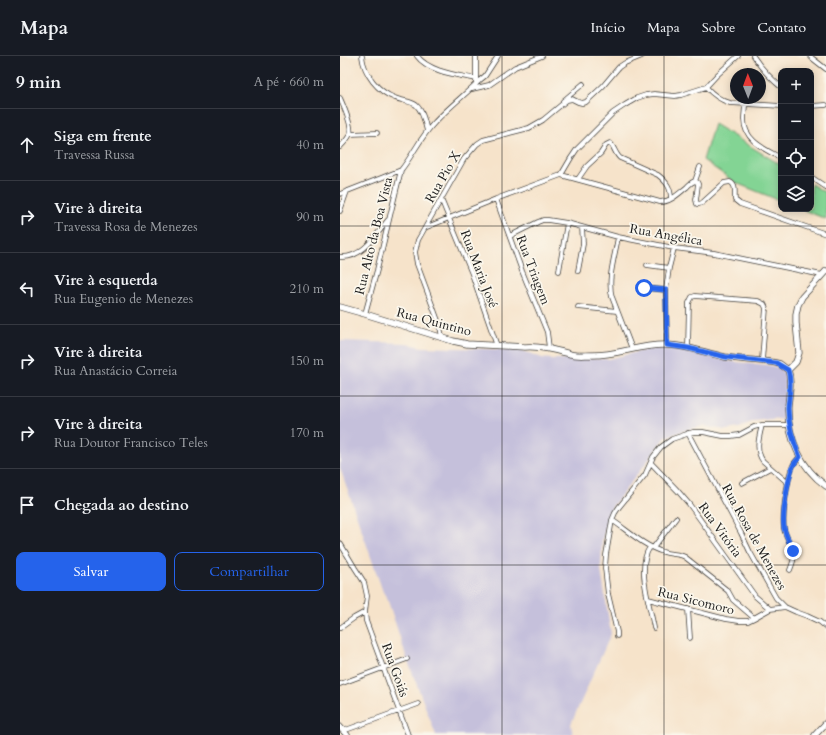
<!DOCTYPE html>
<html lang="pt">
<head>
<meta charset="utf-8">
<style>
  :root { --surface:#171b24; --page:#20242c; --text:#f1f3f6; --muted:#9ea1a6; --line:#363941; --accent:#2563eb }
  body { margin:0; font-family:Cardo,serif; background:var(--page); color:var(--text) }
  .controls { position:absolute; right:12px; top:12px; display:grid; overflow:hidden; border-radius:8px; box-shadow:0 2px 10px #0003 }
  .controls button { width:36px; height:36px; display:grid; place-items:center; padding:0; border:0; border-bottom:1px solid var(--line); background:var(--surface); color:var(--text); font:20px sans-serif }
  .compass { position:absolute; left:390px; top:12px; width:36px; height:36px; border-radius:50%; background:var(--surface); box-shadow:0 2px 10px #0003; rotate:359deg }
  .stop { position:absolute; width:12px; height:12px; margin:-9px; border:3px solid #2563eb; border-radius:50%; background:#fff }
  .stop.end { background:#2563eb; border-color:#fff; box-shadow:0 1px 4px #0008 }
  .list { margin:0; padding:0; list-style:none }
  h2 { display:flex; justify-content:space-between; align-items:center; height:52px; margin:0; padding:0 16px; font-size:17px }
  h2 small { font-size:13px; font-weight:400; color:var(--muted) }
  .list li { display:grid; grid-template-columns:26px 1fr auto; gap:12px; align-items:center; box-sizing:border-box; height:72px; padding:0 16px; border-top:1px solid var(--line) }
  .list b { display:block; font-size:15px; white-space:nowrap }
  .list p { margin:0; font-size:13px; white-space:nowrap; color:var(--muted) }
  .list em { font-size:13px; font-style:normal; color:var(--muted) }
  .actions { display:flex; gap:8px; padding:12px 16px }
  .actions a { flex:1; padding:9px 0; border:1px solid var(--accent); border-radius:8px; text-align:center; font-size:14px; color:var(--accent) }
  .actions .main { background:var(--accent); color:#fff }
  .icon { flex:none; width:22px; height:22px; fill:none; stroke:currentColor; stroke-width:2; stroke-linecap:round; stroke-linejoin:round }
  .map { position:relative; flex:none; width:486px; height:679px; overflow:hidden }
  header { display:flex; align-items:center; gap:24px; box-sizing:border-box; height:56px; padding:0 20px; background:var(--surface); border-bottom:1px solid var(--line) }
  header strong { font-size:19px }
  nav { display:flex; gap:22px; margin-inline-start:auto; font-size:14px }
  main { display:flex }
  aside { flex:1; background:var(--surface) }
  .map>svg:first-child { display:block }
  .industrial { fill:#c5c0db }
  .green { fill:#83d494; stroke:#507858 }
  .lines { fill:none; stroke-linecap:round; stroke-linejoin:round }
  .street-casing { stroke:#3d3a36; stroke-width:5.5 }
  .secondary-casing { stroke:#3d3a36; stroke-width:7 }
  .street { stroke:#fff; stroke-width:4 }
  .secondary { stroke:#fff; stroke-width:5.5 }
  .route { stroke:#2563eb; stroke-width:5 }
  .grid { fill:none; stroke:#1c1c1c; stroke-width:1; stroke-opacity:0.55 }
  .labels { text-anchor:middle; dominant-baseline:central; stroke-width:3.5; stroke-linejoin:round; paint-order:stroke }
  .street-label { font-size:13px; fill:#1c1c1c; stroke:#fbf7ec }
</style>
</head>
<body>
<header>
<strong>Mapa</strong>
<nav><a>Início</a><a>Mapa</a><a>Sobre</a><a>Contato</a></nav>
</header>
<main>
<aside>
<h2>9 min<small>A pé · 660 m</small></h2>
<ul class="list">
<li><svg class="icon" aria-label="ahead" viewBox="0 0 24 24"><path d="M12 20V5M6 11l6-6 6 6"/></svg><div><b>Siga em frente</b><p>Travessa Russa</p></div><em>40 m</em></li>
<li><svg class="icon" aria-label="right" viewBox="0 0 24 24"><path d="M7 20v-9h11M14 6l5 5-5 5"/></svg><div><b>Vire à direita</b><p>Travessa Rosa de Menezes</p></div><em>90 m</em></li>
<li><svg class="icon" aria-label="left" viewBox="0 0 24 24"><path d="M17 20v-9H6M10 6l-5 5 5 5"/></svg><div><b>Vire à esquerda</b><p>Rua Eugenio de Menezes</p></div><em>210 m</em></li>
<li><svg class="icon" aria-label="right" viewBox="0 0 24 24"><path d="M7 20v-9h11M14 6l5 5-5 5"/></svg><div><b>Vire à direita</b><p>Rua Anastácio Correia</p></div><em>150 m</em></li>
<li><svg class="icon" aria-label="right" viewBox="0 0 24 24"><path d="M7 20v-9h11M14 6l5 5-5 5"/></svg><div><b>Vire à direita</b><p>Rua Doutor Francisco Teles</p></div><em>170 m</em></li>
<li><svg class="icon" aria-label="arrive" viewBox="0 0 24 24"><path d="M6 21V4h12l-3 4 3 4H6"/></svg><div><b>Chegada ao destino</b></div></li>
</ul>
<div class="actions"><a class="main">Salvar</a><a>Compartilhar</a></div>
</aside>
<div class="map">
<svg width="486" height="679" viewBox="0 0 486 679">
  <rect width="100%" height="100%" fill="#fbf7ec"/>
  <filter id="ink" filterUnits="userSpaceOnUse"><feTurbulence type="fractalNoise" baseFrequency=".025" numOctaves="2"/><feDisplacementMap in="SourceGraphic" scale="8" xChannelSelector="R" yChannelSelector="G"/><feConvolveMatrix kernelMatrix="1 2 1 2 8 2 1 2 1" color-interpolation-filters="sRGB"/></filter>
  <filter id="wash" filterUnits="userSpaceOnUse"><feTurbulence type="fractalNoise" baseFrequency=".012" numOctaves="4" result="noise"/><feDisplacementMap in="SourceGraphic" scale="16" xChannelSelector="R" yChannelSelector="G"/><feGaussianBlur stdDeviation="0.9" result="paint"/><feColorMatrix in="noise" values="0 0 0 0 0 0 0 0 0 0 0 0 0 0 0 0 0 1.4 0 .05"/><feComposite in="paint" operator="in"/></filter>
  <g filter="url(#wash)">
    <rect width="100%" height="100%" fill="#f6e3ca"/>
    <!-- industrial -->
    <path class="industrial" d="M0 285 65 287 82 291 181 294 202 302 212 303H224L233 301 256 303H269L309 293 328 292 344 294 387 305 427 309 439 312 444 318 445 328 444 348 446 353 445 358 443 364 441 363 415 366 399 372 386 374 363 370 350 373 325 381 306 407 272 451 262 484 261 514 271 578 231 668 233 679H96L67 603 47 542 43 536 0 412Z"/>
    <!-- green -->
    <path class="green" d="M374 68 441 109V145L396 127 363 104Z
      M471 128 486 137V163L461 153H471Z"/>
  </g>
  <g filter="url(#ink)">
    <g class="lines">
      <defs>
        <path id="street" d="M22 0C24 18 38 36 55 42 62 45 71 45 76 49 83 55 85 67 87 75
          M77 0C89 16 118 19 136 23
          M413 0C421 12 430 22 441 31
          M470 0 472 2 486 13
          M136 26V0
          M366 31C373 39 380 44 390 47L441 50
          M132 33 149 29 175 11 202 0
          M0 42C3 49 13 71 10 78 8 83 3 88 0 91
          M223 45 243 28
          M405 48C405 53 404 58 404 63 404 85 425 93 441 102
          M471 50 486 49
          M10 78 37 77
          M360 111 355 125 357 126 358 128 356 144 357 148H359L362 147 384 127 390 126C397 129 394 137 395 144L400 148 486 178
          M221 119 320 146C331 146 339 137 347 131 350 128 351 126 355 125
          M471 121 486 131
          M238 123 247 110 261 97 266 89 270 87C274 90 275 98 280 102L318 119C327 126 331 132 331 143
          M0 138 41 122 61 114
          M101 143 132 218 157 290
          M156 143 182 215 207 276 209 292
          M0 155 7 135
          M87 171 156 143 221 119 231 102 237 93 273 57 285 49 297 42 306 39 314 38 335 40 341 39 366 31 377 19 398 0
          M170 180 198 166 203 164H208L227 167 278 181 334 192 374 197 482 219
          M278 181C275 200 267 223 272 241L292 293
          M0 201C22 203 36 179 48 164
          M307 209 329 212
          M219 215 227 167
          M238 215 243 188 242 171
          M304 232 326 234
          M238 251 277 255
          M25 258 37 214 61 114C73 99 81 80 95 66 109 51 126 38 140 24L145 20 158 0
          M102 282 100 270 77 208 75 196 78 184 124 103 137 88 143 84 189 72 203 64 227 44 232 43 238 46 242 47 246 46 263 30 279 11 285 7 302 0
          M327 289 326 234 329 212 334 192
          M348 292 349 247 352 241 355 240 418 245 424 248 426 252 422 304
          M422 369C419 381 415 394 423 405L448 427
          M348 377 401 477 410 496 436 542 445 551 456 556 467 560 480 566 486 571
          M311 407 337 434 349 448 415 540 430 553
          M402 427 430 412
          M272 464C288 475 304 490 323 496 331 499 338 497 345 501L388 535 393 544 414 562
          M0 487 15 512 24 526 27 540 25 556 26 565 68 679
          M310 491C296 511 310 549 314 572
          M313 492 336 462
          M450 514C452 509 454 504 454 499 453 490 446 482 444 473 442 458 447 428 451 414 453 409 456 404 460 401
          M308 543 386 563 399 565H408L414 562 430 553 445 551
          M348 553 350 582
          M0 572 14 562 25 556
          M277 580V576L268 538 265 512 266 499 272 464 275 457 279 451 305 419 313 401 321 391 332 383 353 376H363L383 380H391L399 379 414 371 422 369H449
          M0 628 67 603
          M3 675 78 648"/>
        <path id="secondary" d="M0 251 25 258 113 285 127 288 185 291C201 290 215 294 230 298 236 300 244 299 251 299 276 300 300 288 326 289 346 289 365 297 385 301 402 304 419 304 436 307L440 308 448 314
          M448 314C452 325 449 338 448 350 447 381 461 412 486 430
          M448 314 456 306 459 297 456 267V258L458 249 462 241 486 215
          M0 671 7 679
          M475 679 486 667"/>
      </defs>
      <!-- street casing -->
      <use href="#street" class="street-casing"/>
      <!-- secondary casing -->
      <use href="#secondary" class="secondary-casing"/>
      <!-- street -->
      <use href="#street" class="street"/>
      <!-- secondary -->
      <use href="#secondary" class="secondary"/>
    </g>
  </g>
  <g class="lines" filter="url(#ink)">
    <!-- route -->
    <path class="route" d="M304 232 326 234 327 289 348 292 386 301 436 307 448 314C452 326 449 339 448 352 448 370 453 385 460 401 458 403 456 405 454 408 448 420 442 459 444 472 446 480 450 488 453 495"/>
  </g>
  <!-- grid -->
  <path class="grid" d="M162 0V679M324 0V679M0 170H486M0 340H486M0 509H486"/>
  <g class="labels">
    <!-- street labels -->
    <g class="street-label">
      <text transform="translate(103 121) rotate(-60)">Rua Pio X</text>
      <text transform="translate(326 179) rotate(10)">Rua Angélica</text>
      <text transform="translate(34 180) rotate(-76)">Rua Alto da Boa Vista</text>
      <text transform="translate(139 213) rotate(69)">Rua Maria José</text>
      <text transform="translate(193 214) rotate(69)">Rua Triagem</text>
      <text transform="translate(94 266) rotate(15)">Rua Quintino</text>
      <text transform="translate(380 474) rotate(54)">Rua Vitória</text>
      <text transform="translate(414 481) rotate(61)">Rua Rosa de Menezes</text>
      <text transform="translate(356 545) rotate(14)">Rua Sicomoro</text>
      <text transform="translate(55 614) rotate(70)">Rua Goiás</text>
    </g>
  </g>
</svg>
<div class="controls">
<button>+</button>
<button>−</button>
<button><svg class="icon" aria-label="locate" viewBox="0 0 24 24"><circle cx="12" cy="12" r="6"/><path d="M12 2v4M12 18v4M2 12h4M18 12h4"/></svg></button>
<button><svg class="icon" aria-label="layers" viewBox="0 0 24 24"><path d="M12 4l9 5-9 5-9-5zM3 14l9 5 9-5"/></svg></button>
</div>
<svg class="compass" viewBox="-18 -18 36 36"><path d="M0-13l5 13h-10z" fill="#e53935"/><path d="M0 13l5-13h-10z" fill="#9ea1a6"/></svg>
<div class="stop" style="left:304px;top:232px"></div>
<div class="stop end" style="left:453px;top:495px"></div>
</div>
</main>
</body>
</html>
